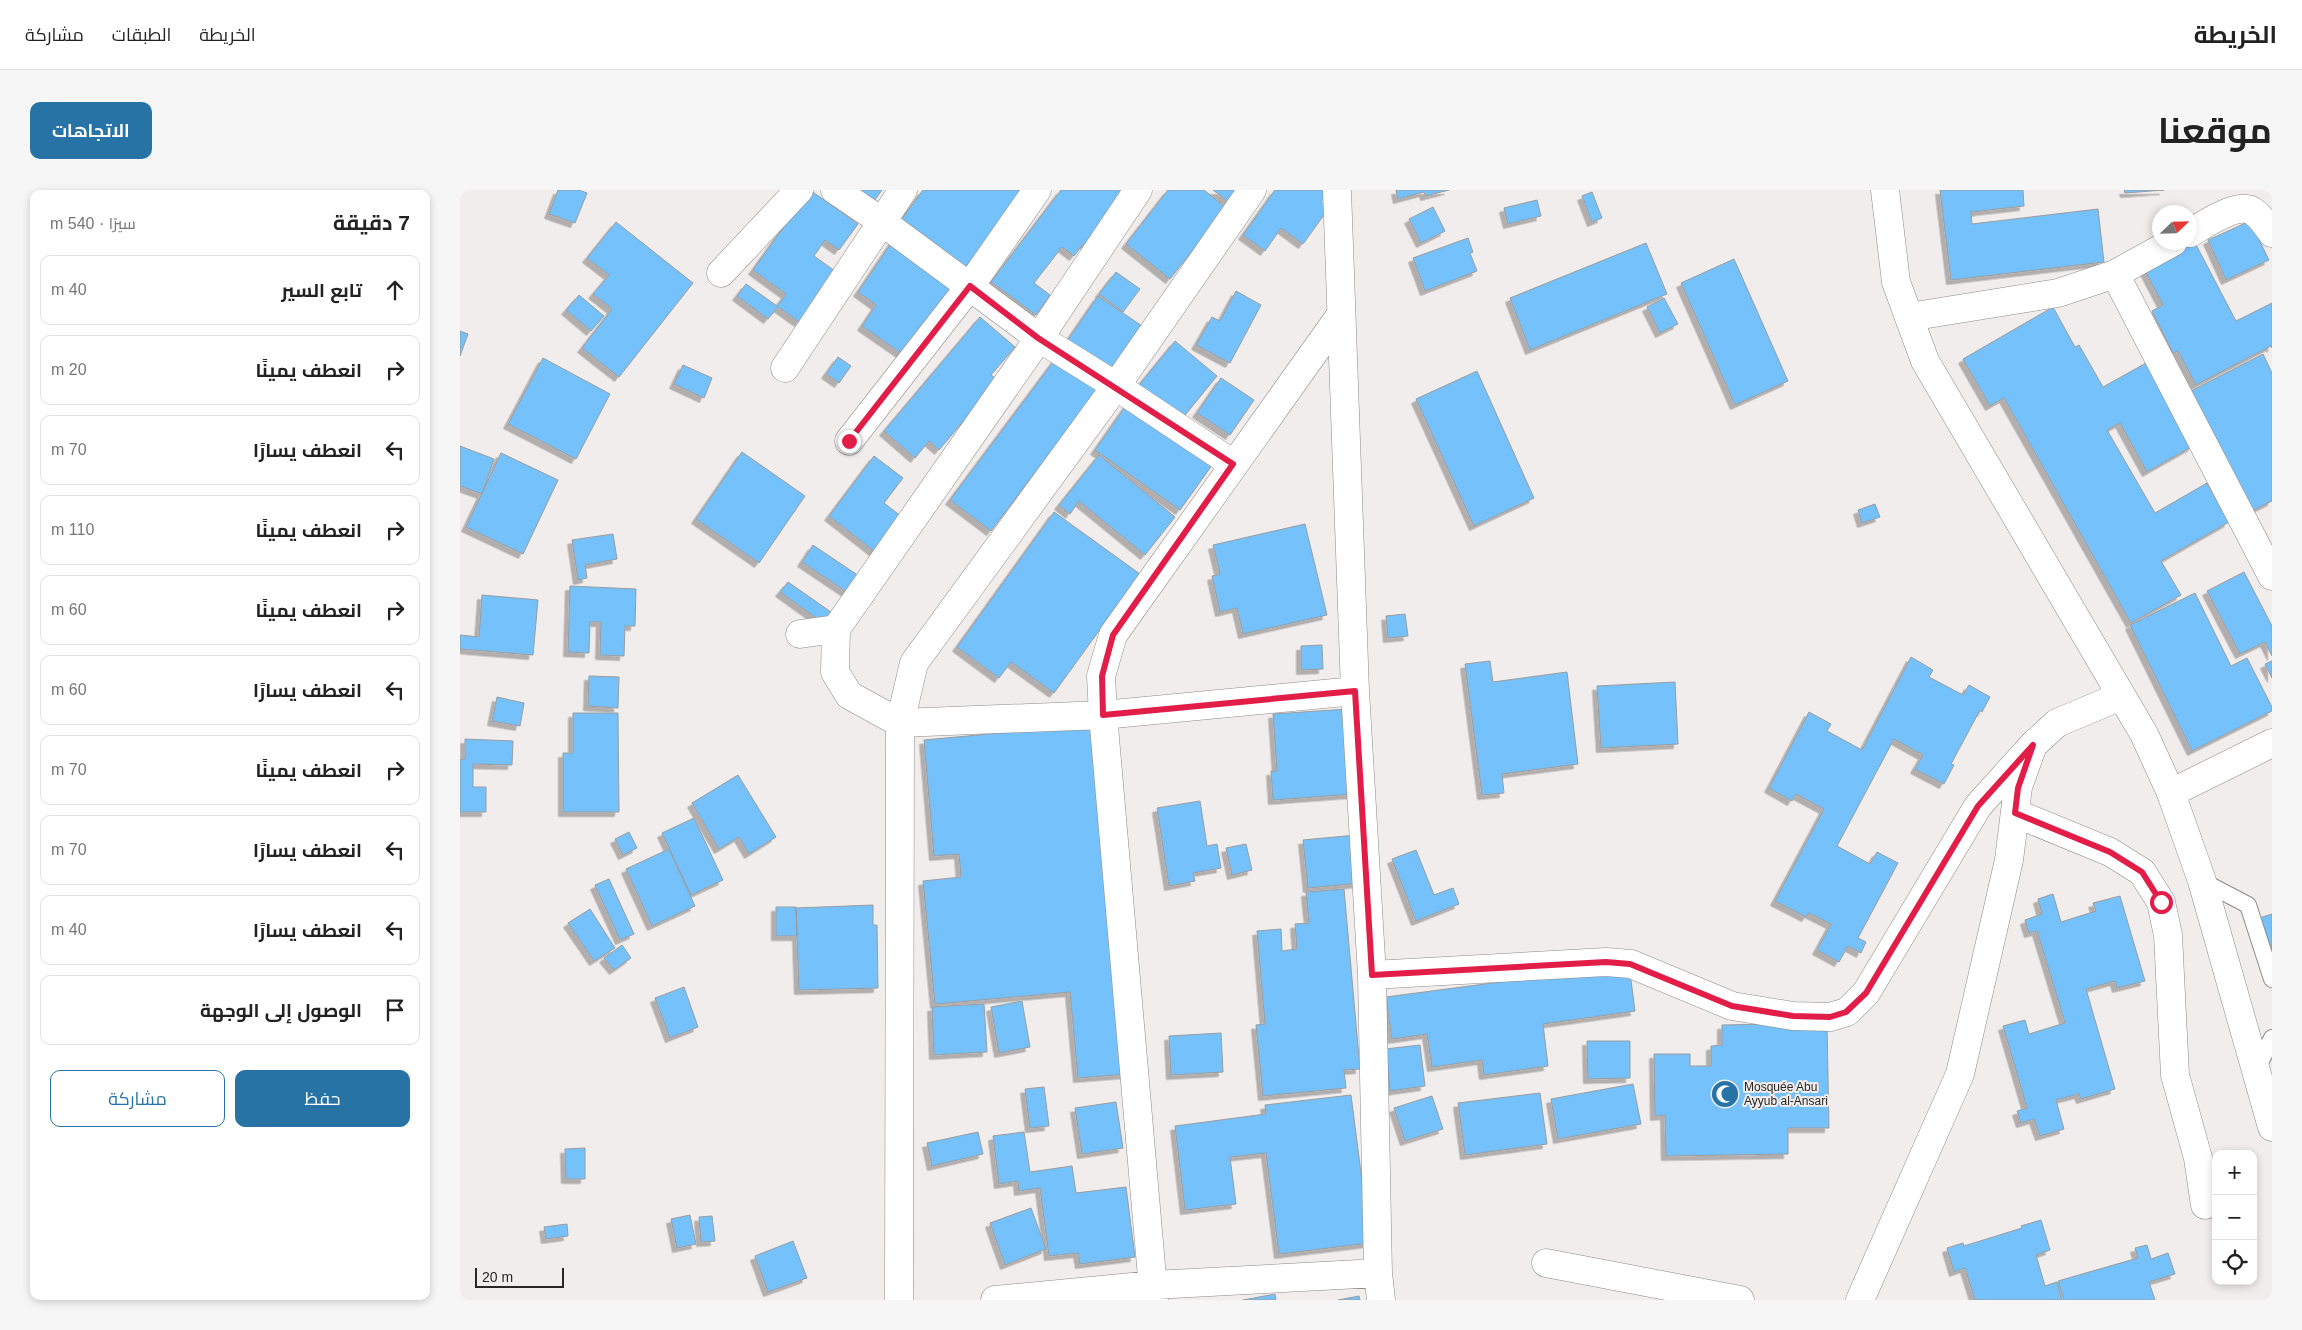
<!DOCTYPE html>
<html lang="ar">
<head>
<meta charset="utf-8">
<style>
  :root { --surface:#fff; --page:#f6f6f6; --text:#222; --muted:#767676; --line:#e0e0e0; --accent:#2873a6 }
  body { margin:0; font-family:Arial,Cairo,sans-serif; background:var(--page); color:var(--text); direction:rtl }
  .controls { position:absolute; right:15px; bottom:15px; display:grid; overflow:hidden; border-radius:10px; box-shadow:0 2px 8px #0003 }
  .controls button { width:45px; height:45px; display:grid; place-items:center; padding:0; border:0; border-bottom:1px solid var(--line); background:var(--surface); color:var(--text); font:25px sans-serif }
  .compass { position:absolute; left:1692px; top:15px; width:45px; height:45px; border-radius:50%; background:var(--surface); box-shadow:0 2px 8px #0003; rotate:67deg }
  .scale { position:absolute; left:15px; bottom:12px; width:89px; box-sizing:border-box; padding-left:5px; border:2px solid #282626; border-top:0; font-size:14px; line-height:18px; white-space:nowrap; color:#282626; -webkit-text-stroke:4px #f1edec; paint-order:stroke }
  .stop { position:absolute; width:15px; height:15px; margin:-11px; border:4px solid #e11d48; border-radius:50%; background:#fff }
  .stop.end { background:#e11d48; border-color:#fff; box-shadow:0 1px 5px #0008 }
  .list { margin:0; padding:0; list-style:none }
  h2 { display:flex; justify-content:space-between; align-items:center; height:65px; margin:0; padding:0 20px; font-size:21px }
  h2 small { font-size:16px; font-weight:400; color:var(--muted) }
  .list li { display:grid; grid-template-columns:32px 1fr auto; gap:15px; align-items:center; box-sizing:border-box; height:70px; margin:0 10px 10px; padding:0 10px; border:1px solid var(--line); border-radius:10px }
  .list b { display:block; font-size:19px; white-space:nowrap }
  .list em { font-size:16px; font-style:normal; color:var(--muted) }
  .actions { display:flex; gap:10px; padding:15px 20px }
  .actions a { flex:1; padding:11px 0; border:1px solid var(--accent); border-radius:10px; text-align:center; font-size:18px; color:var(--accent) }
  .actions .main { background:var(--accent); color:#fff }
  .icon { flex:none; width:28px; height:28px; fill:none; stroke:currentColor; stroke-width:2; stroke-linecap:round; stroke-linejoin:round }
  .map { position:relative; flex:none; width:1812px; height:1110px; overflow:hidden; direction:ltr; border-radius:10px }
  header { display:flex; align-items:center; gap:30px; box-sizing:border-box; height:70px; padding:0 25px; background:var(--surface); border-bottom:1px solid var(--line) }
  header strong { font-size:24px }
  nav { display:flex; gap:28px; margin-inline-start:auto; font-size:18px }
  .intro { display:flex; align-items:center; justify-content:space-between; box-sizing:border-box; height:120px; padding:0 30px }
  h1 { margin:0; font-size:35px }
  .button { padding:12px 22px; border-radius:10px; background:var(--accent); color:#fff; font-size:18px; font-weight:700 }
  main { display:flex; gap:30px; padding:0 30px }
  aside { flex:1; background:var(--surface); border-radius:10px; box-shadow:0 2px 8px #0003 }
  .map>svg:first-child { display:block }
  .building { fill:#75c1fb; stroke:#999c9e; filter:url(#shadow) }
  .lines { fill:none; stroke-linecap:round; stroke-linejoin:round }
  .service-casing { stroke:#8d8a88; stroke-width:18 }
  .minor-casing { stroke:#8d8a88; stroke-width:29 }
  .primary-casing { stroke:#8d8a88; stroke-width:29 }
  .service { stroke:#fff; stroke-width:16 }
  .minor { stroke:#fff; stroke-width:28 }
  .primary { stroke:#fff; stroke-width:28 }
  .route { stroke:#e11d48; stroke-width:6 }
  .labels { text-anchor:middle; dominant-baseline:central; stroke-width:4; stroke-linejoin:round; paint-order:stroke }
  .poi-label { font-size:12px; fill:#282626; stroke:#f1edec; text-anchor:start }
</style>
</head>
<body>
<header>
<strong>الخريطة</strong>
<nav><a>الخريطة</a><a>الطبقات</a><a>مشاركة</a></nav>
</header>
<div class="intro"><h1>موقعنا</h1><a class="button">الاتجاهات</a></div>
<main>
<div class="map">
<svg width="1812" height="1110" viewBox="0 0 1812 1110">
  <defs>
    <filter id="shadow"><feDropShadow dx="-4.5" dy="4.5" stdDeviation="0" flood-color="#0004"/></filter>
  </defs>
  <rect width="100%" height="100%" fill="#f1edec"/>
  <!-- building -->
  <path class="building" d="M98 0H119L127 3 115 33 89 24Z
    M350 0 398 34 379 60 365 50 354 66 375 81 339 132 318 117 308 129 277 106 286 94 317 116 326 104 293 80Z
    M393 0H422L412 14Z
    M463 0H563L505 78 441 30Z
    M601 0H667L626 55 623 54 614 66 602 57 574 93 590 105 576 125 531 92Z
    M708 0H744L766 18 710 89 666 54Z
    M753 0H777L769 12Z
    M815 0H870L861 12 869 18 843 54 821 38 805 61 783 45Z
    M936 0H989L965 6 964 2 938 9Z
    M1480 0H1563L1564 16 1511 22 1512 34 1638 19 1644 72 1491 90Z
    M1664 0H1704L1665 3Z
    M1132 2 1142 28 1132 32 1122 6Z
    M1077 10 1081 26 1048 34 1044 18Z
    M973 17 985 41 961 53 949 29Z
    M1790 31 1809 70 1766 90 1748 50Z
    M156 32 233 93 159 187 122 158 152 119 133 104 149 85 127 68Z
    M1008 48 1013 62 1010 63 1017 81 965 101 953 68Z
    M434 49 499 95 448 168 402 136 416 115 398 102Z
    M1733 49 1776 131 1812 113V158L1811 156 1736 195 1718 161 1713 163 1692 121 1703 115 1682 75Z
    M1186 53 1207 104 1070 160 1050 108Z
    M1274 69 1328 191 1275 215 1221 93Z
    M656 82 680 99 663 122 639 104Z
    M776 101 801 115 770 173 736 155 752 127 760 131Z
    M119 105 144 126 131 141 106 120Z
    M638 106 685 138 652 186 605 154Z
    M1204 108 1218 134 1200 143 1187 117Z
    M1593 117 1615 157 1619 155 1643 197 1686 173 1733 256 1687 282 1660 233 1647 240 1695 323 1747 293 1769 332 1701 371 1721 405 1671 433 1544 208 1530 216 1503 169Z
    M520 127 555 157 531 185 538 190 479 260 469 251 455 268 424 241Z
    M0 141 8 144 0 166Z
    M715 151 757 186 721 230 679 195Z
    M1803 164 1812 183V311L1790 322 1729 202Z
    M378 167 391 176 379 193 366 184Z
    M83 168 150 204 116 269 48 234Z
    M596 168 638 199 531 341 490 310Z
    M223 175 252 188 244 208 214 194Z
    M1017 181 1074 308 1014 336 956 209Z
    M761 188 794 210 770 245 737 223Z
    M670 210 755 271 720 320 635 260Z
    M0 256 34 269 22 304 0 296Z
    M282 262 345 306 299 373 236 329Z
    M41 263 98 290 63 364 6 337Z
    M639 265 715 327 685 365 619 311 610 324 599 315Z
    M414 266 443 288 424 313 442 327 415 362 369 326Z
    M1415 314 1420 327 1402 333 1398 320Z
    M594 322 680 384 594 503 551 472 539 488 497 457Z
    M845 334 867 425 783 444 777 418 760 422 752 386 760 384 753 355Z
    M153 344 157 369 125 375 127 388 118 390 112 350Z
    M353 355 399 386 388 403 342 372Z
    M1784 382 1812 436V466L1805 452 1780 464 1747 401Z
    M328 392 371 422 363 433 320 402Z
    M110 396 176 399 175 436H165L164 466 140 465 141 432H130L129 463 108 462Z
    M1735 403 1771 476 1787 468 1812 517V521L1732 561 1670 435Z
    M22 405 78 410 73 465 0 459V445L19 447Z
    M945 424 948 446 928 448 926 426Z
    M862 455 863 479 841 480V456Z
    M1451 467 1473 480 1469 487 1503 505 1509 495 1530 507 1522 522 1520 520 1491 574 1494 575 1484 594 1455 579 1463 565 1434 549 1377 656 1410 674 1417 662 1438 673 1398 748 1406 752 1401 763 1388 756 1379 772 1357 760 1371 734 1349 723 1346 727 1315 711 1364 619 1336 604 1332 611 1309 598 1349 522 1371 534 1367 541 1402 560Z
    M1030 471 1033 492 1107 482 1118 574 1042 584 1044 603 1022 605 1005 474Z
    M1812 471V488L1805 474Z
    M129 486 159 487 158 518 128 516Z
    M1215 492 1218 554 1141 558 1137 496Z
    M37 507 64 513 60 536 32 531Z
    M888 519 894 604 813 610 811 581H817L813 524Z
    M113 523H158L159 622H103V563H113Z
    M636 534 669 884 618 888 610 802 475 814 463 691 501 687 499 664 474 666 464 550Z
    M5 549 53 551 52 575 13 574V597H26V622H0V569H5Z
    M278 585 316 647 289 664 279 647 259 659 232 613Z
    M740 611 747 656 757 654 761 678 733 683 735 691 709 696 697 618Z
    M234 628 263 690 231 705 202 643Z
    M169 642 177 658 163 665 155 649Z
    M896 645 901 693 848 698 843 650Z
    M786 654 792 680 772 685 766 658Z
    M209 659 235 716 192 736 166 679Z
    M956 660 974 705 993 698 999 714 956 731 932 669Z
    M149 689 174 744 160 750 135 695Z
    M884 699 900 879 884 880 886 898 803 906 796 835 805 834 797 741 821 739 822 761 837 759 835 734 849 733 846 702Z
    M1593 704 1601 732 1636 721 1633 713 1660 706 1685 791 1657 798 1655 791 1626 799 1655 899 1621 909 1619 904 1596 910 1604 939 1580 946 1574 929 1561 933 1557 921 1567 918 1543 836 1565 830 1569 844 1605 833 1577 741 1569 743 1565 730 1582 724 1578 709Z
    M413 715V735H417L418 798 339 800 336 718Z
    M316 717H336L337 746H316Z
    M130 719 155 758 134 771 108 733Z
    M1812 724V767L1799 728Z
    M162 755 171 768 154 780 144 768Z
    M1169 775 1175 821 1083 834 1088 876 1024 885 1022 870 972 877 967 844 932 849 926 807Z
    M224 797 238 837 210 848 195 808Z
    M562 811 570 857 539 863 531 817Z
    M524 814 527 862 474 865 472 817Z
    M1367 833 1369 938H1328V964L1206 966 1205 925 1195 926 1194 864H1230V876H1251V856L1262 855V835Z
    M761 843 763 882 711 885 709 846Z
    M1127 851H1170V888L1128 889Z
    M960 855 965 896 930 901 925 859Z
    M1173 894 1181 934 1098 949 1091 909Z
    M584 897 589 936 570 938 565 899Z
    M1080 903 1087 954 1005 965 998 913Z
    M891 905 910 1053 819 1064 806 963 770 967 776 1014 725 1020 715 936 806 924 805 915Z
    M972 906 983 939 945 951 934 918Z
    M656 912 663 958 622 964 615 918Z
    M518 942 523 964 472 976 467 953Z
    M564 942 570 982 612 976 616 1003 666 997 675 1067 620 1074 618 1063 589 1066 580 998 559 1001 558 991 539 994 533 946Z
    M125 958V989H106L105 959Z
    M571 1018 586 1059 545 1075 530 1033Z
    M230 1025 236 1054 217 1058 211 1029Z
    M252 1026 255 1051 241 1052 239 1027Z
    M1581 1030 1590 1060 1576 1065 1585 1096 1597 1092 1602 1110H1515L1505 1078 1494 1082 1487 1058 1503 1053 1504 1056 1562 1038 1561 1036Z
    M107 1034 108 1046 86 1049 84 1037Z
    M333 1051 347 1088 308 1102 295 1066Z
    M1687 1055 1691 1069 1708 1063 1715 1084 1689 1092 1695 1110H1604L1598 1091 1678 1068 1675 1058Z
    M815 1104 816 1110H783Z
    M899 1106 900 1110H878Z"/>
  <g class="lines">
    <defs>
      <path id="service" d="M1742 691 1788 715 1812 789
        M1796 881 1812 848"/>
      <path id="minor" d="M375 0 421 31 579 148 656 196 773 274
        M877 0 895 501 912 785 918 1083 921 1110
        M1730 43C1744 35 1779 10 1794 22 1801 27 1807 36 1812 43
        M261 83 339 0
        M1655 84 1812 386
        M1449 127 1598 103 1655 84 1713 52
        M325 178 443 0
        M389 251 510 96 577 0
        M376 439 579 148 678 0
        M340 444 376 439 375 482 389 505 440 533 454 473 656 196 792 0
        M1711 603 1812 553
        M1555 623 1650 662 1682 682 1701 712 1708 745 1715 885 1738 968 1745 1015
        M912 785 1146 772 1171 774 1272 816 1333 826 1370 827 1387 822 1406 803 1518 616 1573 555
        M1086 1073 1280 1110
        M439 1110 440 533 643 525 895 501
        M535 1110 693 1095 918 1083
        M694 1110 643 525 641 486 653 445 880 126
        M1400 1110 1500 884 1549 670 1558 597 1573 555 1597 533 1661 506"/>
      <path id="primary" d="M1425 0 1436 92 1465 171 1684 544 1711 603 1742 691 1812 937"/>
    </defs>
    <!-- service casing -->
    <use href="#service" class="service-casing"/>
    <!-- minor casing -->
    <use href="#minor" class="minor-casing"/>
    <!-- primary casing -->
    <use href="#primary" class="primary-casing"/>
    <!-- service -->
    <use href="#service" class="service"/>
    <!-- minor -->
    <use href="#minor" class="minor"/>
    <!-- primary -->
    <use href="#primary" class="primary"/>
  </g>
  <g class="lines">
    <!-- route -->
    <path class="route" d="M389 251 510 96 578 148 773 274 653 445 642 486 643 525 895 501 912 785 1146 772 1170 774 1272 816 1333 826 1370 827 1386 822 1406 803 1518 616 1573 555 1558 598 1555 623 1650 662 1682 682 1701 712"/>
  </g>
  <!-- icons -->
  <defs>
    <symbol id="mosque-disc" viewBox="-11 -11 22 22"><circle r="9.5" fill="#2873a6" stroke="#f1edec"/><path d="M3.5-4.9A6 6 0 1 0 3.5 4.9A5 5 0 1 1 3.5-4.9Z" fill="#fff"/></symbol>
  </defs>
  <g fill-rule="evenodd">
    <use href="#mosque-disc" x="1249" y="888" width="32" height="32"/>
  </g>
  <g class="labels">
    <!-- poi labels -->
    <g class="poi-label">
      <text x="1284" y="897">Mosquée Abu<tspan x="1284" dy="14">Ayyub al-Ansari</tspan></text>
    </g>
  </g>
</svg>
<div class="controls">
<button>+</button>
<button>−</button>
<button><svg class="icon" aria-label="locate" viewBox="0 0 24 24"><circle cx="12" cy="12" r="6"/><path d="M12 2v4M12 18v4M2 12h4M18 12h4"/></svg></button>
</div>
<svg class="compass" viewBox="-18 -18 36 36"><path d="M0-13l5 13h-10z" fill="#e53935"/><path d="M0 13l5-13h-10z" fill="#767676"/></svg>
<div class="scale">20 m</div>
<div class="stop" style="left:1701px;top:712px"></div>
<div class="stop end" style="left:389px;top:251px"></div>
</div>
<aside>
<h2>7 دقيقة<small>سيرًا · 540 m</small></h2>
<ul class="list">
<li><svg class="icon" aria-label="ahead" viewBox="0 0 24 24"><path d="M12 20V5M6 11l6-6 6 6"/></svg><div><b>تابع السير</b></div><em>40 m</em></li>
<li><svg class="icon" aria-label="right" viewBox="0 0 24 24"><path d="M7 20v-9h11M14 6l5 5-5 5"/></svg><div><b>انعطف يمينًا</b></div><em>20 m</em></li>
<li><svg class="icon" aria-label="left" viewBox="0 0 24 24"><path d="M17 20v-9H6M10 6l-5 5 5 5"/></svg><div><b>انعطف يسارًا</b></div><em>70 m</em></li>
<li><svg class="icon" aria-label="right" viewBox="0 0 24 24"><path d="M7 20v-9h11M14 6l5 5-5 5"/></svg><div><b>انعطف يمينًا</b></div><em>110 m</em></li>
<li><svg class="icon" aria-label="right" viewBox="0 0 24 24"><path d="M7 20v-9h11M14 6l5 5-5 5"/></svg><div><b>انعطف يمينًا</b></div><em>60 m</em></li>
<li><svg class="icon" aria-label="left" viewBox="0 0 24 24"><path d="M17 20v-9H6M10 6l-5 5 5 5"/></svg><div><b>انعطف يسارًا</b></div><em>60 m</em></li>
<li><svg class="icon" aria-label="right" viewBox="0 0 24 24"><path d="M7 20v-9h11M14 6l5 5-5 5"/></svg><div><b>انعطف يمينًا</b></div><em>70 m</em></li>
<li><svg class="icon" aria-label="left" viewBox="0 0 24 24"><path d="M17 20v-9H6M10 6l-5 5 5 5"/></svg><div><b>انعطف يسارًا</b></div><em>70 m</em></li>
<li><svg class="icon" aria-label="left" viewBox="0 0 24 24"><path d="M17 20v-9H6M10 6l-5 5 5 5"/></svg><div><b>انعطف يسارًا</b></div><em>40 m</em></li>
<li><svg class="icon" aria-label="arrive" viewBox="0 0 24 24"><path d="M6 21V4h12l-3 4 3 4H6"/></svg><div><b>الوصول إلى الوجهة</b></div></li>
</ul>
<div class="actions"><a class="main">حفظ</a><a>مشاركة</a></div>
</aside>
</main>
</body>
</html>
